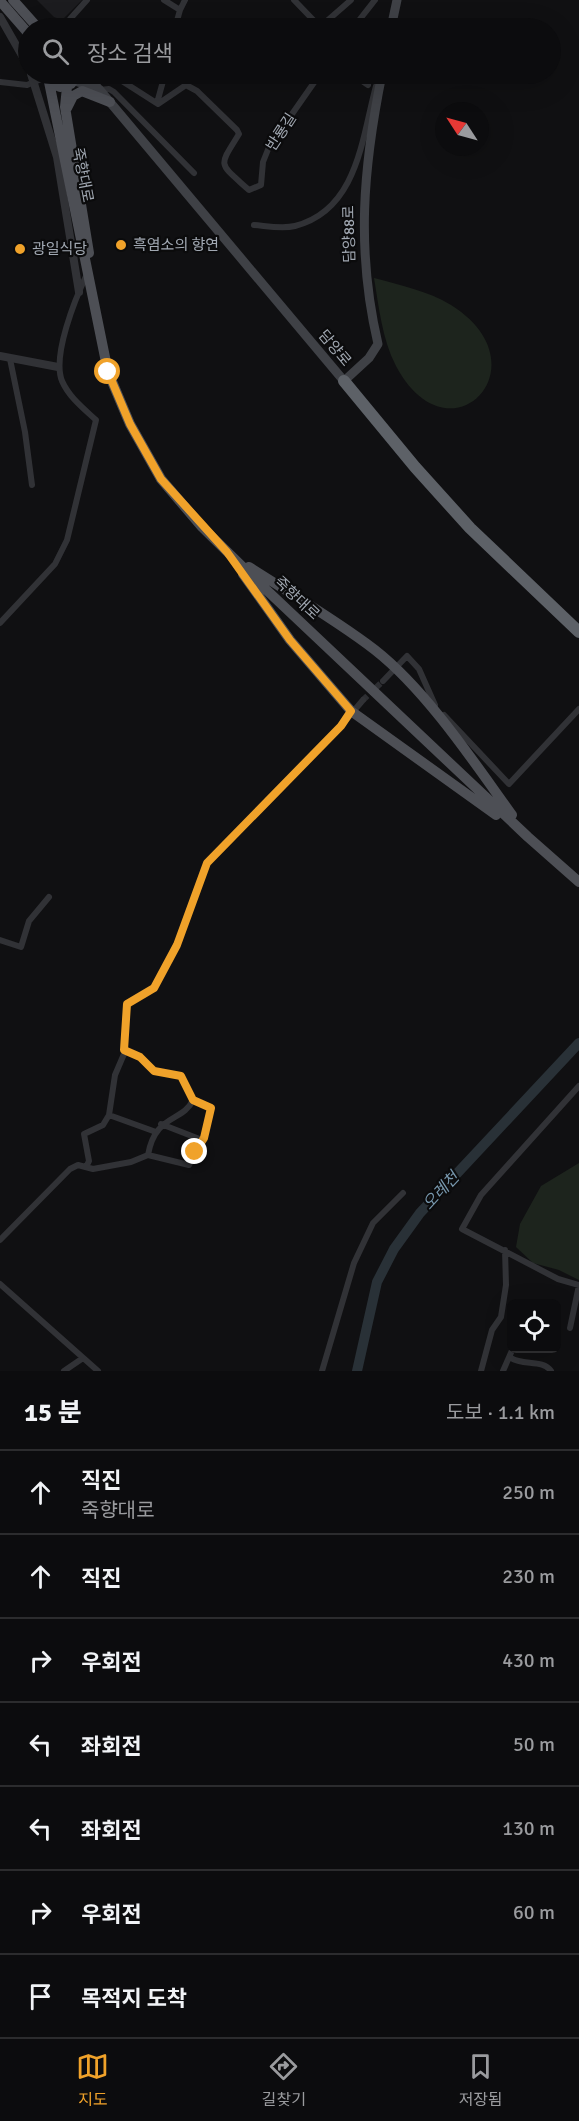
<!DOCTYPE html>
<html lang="ko">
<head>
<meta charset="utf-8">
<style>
  :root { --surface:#0c0c0e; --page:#1a1a1c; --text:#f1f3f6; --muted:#9a9b9e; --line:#2c2c2e; --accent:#f0a22a }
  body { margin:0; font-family:Signika,"Noto Sans KR",sans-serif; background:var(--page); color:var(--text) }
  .controls { position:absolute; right:18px; bottom:18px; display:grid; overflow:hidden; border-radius:9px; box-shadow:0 6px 24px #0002 }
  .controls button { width:54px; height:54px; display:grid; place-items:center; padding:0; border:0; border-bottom:2px solid var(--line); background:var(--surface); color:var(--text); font:30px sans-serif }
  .compass { position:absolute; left:435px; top:102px; width:54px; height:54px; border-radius:50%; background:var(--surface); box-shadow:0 6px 24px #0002; rotate:306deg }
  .stop { position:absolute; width:18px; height:18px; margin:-14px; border:4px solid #f0a22a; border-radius:50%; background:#fff }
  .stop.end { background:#f0a22a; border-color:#fff; box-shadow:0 2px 6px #0008 }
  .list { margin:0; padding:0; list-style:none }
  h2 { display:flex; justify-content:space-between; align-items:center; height:78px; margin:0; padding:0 24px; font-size:26px }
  h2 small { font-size:20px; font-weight:400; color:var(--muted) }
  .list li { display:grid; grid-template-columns:39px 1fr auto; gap:18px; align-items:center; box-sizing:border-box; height:84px; padding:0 24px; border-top:2px solid var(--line) }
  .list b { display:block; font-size:22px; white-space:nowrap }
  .list p { margin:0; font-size:20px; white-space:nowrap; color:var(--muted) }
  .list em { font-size:20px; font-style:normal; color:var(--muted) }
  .icon { flex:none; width:33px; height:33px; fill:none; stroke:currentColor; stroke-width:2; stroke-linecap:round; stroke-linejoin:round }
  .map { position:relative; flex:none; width:579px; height:1371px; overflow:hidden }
  .search { position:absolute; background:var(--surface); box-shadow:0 6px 24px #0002; left:18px; right:18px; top:18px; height:66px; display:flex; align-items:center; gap:15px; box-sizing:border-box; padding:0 21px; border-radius:33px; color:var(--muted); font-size:22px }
  .sheet { height:666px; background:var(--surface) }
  nav { display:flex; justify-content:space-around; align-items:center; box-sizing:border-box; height:84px; border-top:2px solid var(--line); background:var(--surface); font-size:16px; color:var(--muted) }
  nav a { display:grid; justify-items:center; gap:3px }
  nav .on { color:var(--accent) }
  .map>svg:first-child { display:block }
  .built { fill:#1c1c1f }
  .green { fill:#1d241d }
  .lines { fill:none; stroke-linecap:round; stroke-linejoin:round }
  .river { stroke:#293137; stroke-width:10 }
  .minor-tunnel { stroke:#2d2e32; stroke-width:6; stroke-dasharray:6 3; stroke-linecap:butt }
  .minor { stroke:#313236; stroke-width:6 }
  .tertiary { stroke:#313236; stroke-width:8 }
  .secondary { stroke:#3f4146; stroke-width:9 }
  .primary { stroke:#4d4f55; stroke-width:10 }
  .motorway { stroke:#5d6167; stroke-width:12 }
  .route { stroke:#f0a22a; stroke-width:8 }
  .poi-dot { fill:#f0a22a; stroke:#0b0b0c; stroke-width:2 }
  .labels { text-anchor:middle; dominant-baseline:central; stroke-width:4.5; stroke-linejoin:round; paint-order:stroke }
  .street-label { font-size:15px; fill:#a1a8b2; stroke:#0b0b0c }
  .poi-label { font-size:15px; fill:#a1a8b2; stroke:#0b0b0c; text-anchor:start }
  .water-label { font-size:16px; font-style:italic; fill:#7898ae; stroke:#0b0b0c }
</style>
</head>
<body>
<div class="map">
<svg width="579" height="1371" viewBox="0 0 579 1371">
  <rect width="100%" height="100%" fill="#101012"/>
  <!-- built -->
  <path class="built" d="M37 0H82L62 20 54 17Z"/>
  <!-- green -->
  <path class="green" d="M374 278C400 285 428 291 451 305 547 365 449 466 396 366 382 339 379 307 374 278Z
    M579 1163V1280L559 1270 533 1263 516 1247 520 1224 541 1186Z"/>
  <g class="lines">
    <!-- river -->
    <path class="river" d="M357 1371 377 1282 394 1249 420 1213 579 1043"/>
    <!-- minor-tunnel -->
    <path class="minor-tunnel" d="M363 700 383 681"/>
    <!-- minor -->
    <path class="minor" d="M164 0 180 10
      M294 0 321 28
      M320 27 351 0
      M72 28 70 19 87 0
      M175 28 180 10 185 0
      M353 28 375 0
      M111 74 158 104 186 85 197 91 237 130 239 134C218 168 218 162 249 190L261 185 263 162 269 147 320 74
      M352 74 368 85
      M0 82 27 85 46 77
      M100 90 109 89 114 92 194 173
      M157 103 165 74
      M254 225C267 226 282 229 295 226 358 210 362 137 376 86
      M10 359 25 432 32 485
      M0 623 55 564 67 540 96 420C83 408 69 397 62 381 52 356 75 299 87 274
      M383 681 407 656 419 669 435 705
      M444 715 509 784 579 709
      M0 940 21 947 29 921 49 897
      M579 1086 481 1195 462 1229 558 1279 579 1285
      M109 1115 156 1132
      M161 1124 202 1140
      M148 1155C155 1114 183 1122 193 1100
      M86 1167 89 1161 84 1134 103 1125 109 1115 115 1075 124 1054 127 1004 154 988 177 945 207 863 341 726 363 700
      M0 1240 70 1169 78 1165 93 1169 131 1162 148 1155 189 1165 204 1138 211 1108 193 1100 181 1076 154 1071 140 1057 124 1050
      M0 1284 98 1371
      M570 1328 579 1285
      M511 1358C523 1366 543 1359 551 1371
      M64 1371 83 1358
      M322 1371 354 1263 373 1223 403 1193
      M481 1371 492 1330 501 1317 506 1285 505 1250
      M503 1371 513 1348"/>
    <!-- tertiary -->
    <path class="tertiary" d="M0 17 28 66
      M31 74 57 157 79 292
      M0 356 58 367"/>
    <!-- secondary -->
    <path class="secondary" d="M391 28 397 0
      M86 74 97 87
      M75 81 99 89 104 95 344 381 369 358 378 344C356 250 363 168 382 74"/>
    <!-- primary -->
    <path class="primary" d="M13 0 38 28
      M0 1 28 33
      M45 74 49 82 60 87 71 84 78 74
      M49 82 108 372 130 424 161 479 202 527 257 581 528 837 579 882
      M67 87 65 107 89 253
      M67 108 73 96 82 91 110 102
      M249 567C291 594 336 620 375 650 426 690 474 762 512 815
      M243 574 290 640 351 711 496 815"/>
    <!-- motorway -->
    <path class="motorway" d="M344 381 415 467 470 528 579 632"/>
  </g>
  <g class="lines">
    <!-- route -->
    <path class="route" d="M108 372 130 424 161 479 227 552 290 640 351 711 341 726 207 863 177 945 154 988 127 1004 124 1050 140 1057 154 1071 181 1076 193 1100 211 1108 204 1138 195 1152"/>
  </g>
  <!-- markers -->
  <g class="poi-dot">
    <circle cx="121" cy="245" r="6"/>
    <circle cx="20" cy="249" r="6"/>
  </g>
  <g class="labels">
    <!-- street labels -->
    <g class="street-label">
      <text transform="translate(281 132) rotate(-57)">반룡길</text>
      <text transform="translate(83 175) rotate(79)">죽향대로</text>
      <text transform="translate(349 234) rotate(-91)">담양88로</text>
      <text transform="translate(335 348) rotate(50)">담양로</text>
      <text transform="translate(297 598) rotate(43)">죽향대로</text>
    </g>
    <!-- poi labels -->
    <g class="poi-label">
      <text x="133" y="245">흑염소의 향연</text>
      <text x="32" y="249">광일식당</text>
    </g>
    <!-- water labels -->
    <g class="water-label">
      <text transform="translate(441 1191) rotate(-47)">오례천</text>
    </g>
  </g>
</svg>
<div class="controls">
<button><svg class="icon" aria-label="locate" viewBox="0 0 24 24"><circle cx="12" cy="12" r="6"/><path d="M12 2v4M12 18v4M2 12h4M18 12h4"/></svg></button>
</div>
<svg class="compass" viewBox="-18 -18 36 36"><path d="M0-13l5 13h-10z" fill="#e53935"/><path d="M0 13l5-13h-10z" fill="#9a9b9e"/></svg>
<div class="stop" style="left:108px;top:372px"></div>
<div class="stop end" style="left:195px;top:1152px"></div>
<div class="search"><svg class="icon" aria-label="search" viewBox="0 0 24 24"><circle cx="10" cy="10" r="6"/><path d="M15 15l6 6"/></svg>장소 검색</div>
</div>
<section class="sheet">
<h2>15 분<small>도보 · 1.1 km</small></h2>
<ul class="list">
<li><svg class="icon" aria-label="ahead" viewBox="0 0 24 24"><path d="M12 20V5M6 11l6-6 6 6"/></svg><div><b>직진</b><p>죽향대로</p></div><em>250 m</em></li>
<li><svg class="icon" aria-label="ahead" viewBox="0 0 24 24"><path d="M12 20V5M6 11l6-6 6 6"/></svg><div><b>직진</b></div><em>230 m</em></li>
<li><svg class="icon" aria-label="right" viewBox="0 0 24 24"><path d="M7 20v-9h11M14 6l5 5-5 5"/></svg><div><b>우회전</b></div><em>430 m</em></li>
<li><svg class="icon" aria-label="left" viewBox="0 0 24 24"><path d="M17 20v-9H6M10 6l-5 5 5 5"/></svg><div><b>좌회전</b></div><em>50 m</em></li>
<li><svg class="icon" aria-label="left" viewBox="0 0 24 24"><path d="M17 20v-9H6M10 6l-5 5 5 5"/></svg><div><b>좌회전</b></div><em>130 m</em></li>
<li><svg class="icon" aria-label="right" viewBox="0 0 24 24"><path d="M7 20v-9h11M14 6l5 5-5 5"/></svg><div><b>우회전</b></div><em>60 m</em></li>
<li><svg class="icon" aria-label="arrive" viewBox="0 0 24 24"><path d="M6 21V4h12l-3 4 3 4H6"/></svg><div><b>목적지 도착</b></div></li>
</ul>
</section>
<nav>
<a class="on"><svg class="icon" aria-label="map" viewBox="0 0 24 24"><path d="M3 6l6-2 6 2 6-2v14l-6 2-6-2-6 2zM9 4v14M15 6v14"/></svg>지도</a>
<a><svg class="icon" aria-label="directions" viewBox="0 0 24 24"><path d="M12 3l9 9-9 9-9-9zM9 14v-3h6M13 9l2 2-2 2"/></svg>길찾기</a>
<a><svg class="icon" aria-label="saved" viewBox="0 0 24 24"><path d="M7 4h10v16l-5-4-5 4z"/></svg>저장됨</a>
</nav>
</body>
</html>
